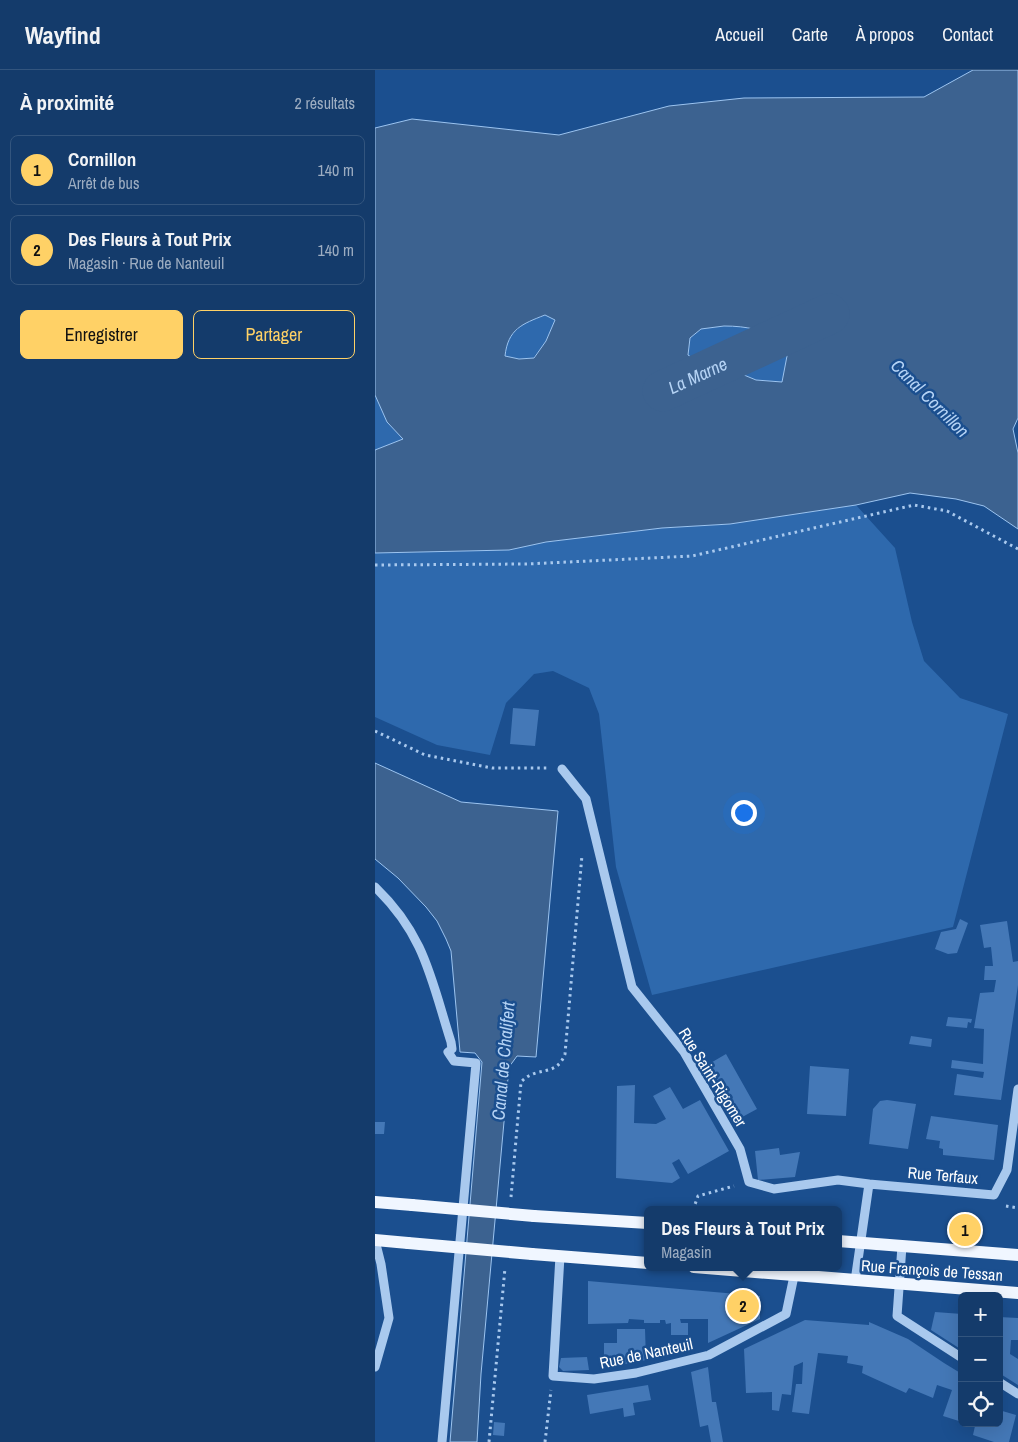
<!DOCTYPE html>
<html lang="fr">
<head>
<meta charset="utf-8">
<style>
  :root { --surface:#143b6b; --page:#214673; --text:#f1f3f6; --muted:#9dadc1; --line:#33557e; --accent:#ffd166 }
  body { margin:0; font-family:"Archivo Narrow",sans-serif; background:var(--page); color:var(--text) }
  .controls { position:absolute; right:15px; bottom:15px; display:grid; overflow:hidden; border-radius:8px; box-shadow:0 5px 20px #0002 }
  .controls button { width:45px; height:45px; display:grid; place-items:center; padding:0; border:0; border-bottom:1px solid var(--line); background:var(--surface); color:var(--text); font:25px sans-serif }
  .you { position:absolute; left:368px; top:742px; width:18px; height:18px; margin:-12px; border:4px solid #fff; border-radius:50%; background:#1a73e8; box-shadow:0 0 0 8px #1a73e833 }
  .badge { display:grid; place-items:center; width:32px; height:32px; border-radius:50%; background:var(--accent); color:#111; font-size:16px; font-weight:700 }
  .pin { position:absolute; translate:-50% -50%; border:2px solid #fff; box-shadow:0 1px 5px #0006 }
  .popup { position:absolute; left:269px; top:1136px; width:198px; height:65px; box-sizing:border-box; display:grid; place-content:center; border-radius:8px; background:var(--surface); filter:drop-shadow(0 1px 4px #0005); font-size:16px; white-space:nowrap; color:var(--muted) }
  .popup b { font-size:19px; color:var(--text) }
  .popup::after { content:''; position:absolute; left:50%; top:100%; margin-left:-10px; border:10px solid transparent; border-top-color:var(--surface) }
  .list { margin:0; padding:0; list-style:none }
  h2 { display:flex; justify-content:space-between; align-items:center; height:65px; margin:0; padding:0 20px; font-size:21px }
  h2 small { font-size:16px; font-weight:400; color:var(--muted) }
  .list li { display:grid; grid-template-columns:32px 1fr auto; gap:15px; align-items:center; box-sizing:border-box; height:70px; margin:0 10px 10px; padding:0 10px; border:1px solid var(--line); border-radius:8px }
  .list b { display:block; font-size:19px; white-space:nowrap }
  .list p { margin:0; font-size:16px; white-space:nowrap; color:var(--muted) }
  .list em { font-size:16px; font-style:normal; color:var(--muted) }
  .actions { display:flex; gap:10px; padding:15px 20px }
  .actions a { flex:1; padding:11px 0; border:1px solid var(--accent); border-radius:8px; text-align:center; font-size:18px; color:var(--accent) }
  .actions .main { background:var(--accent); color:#111 }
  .icon { flex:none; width:28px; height:28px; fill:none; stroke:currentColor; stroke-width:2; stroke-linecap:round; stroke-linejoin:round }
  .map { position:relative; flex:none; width:643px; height:1372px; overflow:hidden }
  header { display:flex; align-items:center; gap:30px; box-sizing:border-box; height:70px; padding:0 25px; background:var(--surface); border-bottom:1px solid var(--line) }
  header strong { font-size:24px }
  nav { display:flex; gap:28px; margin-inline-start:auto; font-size:18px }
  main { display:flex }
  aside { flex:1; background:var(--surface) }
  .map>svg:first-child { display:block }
  .green { fill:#2e69ad }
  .water { fill:#3c6290; stroke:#9cc4f0; fill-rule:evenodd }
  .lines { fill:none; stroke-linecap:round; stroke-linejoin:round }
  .river { stroke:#3c6290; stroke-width:41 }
  .building { fill:#4478b7 }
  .path { stroke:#a9c9ee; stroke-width:3; stroke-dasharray:2.5 4; stroke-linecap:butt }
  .minor { stroke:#a9c9ee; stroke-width:9 }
  .major { stroke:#f0f6ff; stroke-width:12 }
  .major-bridge { stroke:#f0f6ff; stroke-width:12 }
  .labels { text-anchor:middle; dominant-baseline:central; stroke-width:5; stroke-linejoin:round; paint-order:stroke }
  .street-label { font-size:16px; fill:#fff; stroke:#1b4f8f }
  .water-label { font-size:18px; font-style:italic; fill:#b5d3f5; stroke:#1b4f8f }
</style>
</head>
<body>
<header>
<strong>Wayfind</strong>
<nav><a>Accueil</a><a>Carte</a><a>À propos</a><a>Contact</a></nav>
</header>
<main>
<aside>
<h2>À proximité<small>2 résultats</small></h2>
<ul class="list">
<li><span class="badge">1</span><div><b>Cornillon</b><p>Arrêt de bus</p></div><em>140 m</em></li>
<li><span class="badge">2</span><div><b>Des Fleurs à Tout Prix</b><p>Magasin · Rue de Nanteuil</p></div><em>140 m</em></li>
</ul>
<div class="actions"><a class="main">Enregistrer</a><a>Partager</a></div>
</aside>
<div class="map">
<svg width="643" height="1372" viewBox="0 0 643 1372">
  <rect width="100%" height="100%" fill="#1b4f8f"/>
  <!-- green -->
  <path class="green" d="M171 245 180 250 171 271 158 288 144 289 130 286 133 268 151 252Z
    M349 256C372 256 389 260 409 271L412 286 407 312 381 310 357 300 328 295 313 285 315 268 326 259Z
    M0 325 12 352 29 369 0 380Z
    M481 435 520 478 537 552 549 591 585 628 633 644 578 857 277 925 241 797 224 644 214 618 178 601 159 604 131 633 115 685 62 675 0 647V483L134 480 171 472 287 458 355 454Z"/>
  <!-- water -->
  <path class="water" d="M598 0H643V348L638 359 643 383V459L609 436 581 429 535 423 481 435 355 454 287 458 171 472 134 480 0 483V380L28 369 12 352 0 325V58L37 49 184 65 294 36 369 28 549 27ZM170 245 180 250 171 271 159 288 144 289 130 286C133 259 147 254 170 245ZM349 256C372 256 389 260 409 271L412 286 407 312 381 310 357 300 328 295 313 285 315 268 326 259Z
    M0 693 86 732 183 741 161 987 142 986 134 997 106 1304 102 1372H75L107 992 100 983 85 982 76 881 71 869 62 851 51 837 23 808 0 789Z"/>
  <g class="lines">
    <!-- river -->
    <path class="river" id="s1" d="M288 321 454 244"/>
  </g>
  <!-- building -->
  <path class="building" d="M138 638 164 640 160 676 135 674Z
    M585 849 593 853 582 883 573 884 560 879 566 862 581 859Z
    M632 851 638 892 643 891V915L626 1030 579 1025 582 1004 608 1008 609 1002 576 998 577 990 608 994 609 959 599 958 605 923 619 922 621 910H609L610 896H618L616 877 609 878 605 855Z
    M573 947 597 949 596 953 593 952 592 958 571 956Z
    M536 966 557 969 556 977 534 974Z
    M351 984 382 1039 358 1052 327 998Z
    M435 996 474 999 471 1046 432 1044Z
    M260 1015 259 1053 281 1054 291 1049 278 1026 295 1017 308 1039 325 1030 354 1081 313 1104 304 1089 297 1093 305 1108 297 1113 241 1108 242 1016Z
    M512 1030 541 1034 533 1079 494 1074 498 1039 505 1031Z
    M556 1046 623 1055 619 1090 568 1085V1079L564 1078 565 1071 551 1069Z
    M0 1052H10L9 1064H0Z
    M404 1078 405 1085 425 1082 420 1107 383 1110 380 1081Z
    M213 1211 385 1226V1249L333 1273V1249H305L306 1253H313V1265H296V1253L291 1254 290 1250H285V1253H269V1250L254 1249 253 1253 213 1254Z
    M560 1242 587 1244V1280L556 1260Z
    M624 1247 643 1248V1270H636L635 1284 643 1289V1315L624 1303Z
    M430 1250 494 1255V1252L533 1269 569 1293 587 1304V1352L568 1346 577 1320 562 1315 558 1328 534 1318 531 1323 487 1303 488 1296 472 1293 473 1286 443 1283 434 1344 417 1342 421 1314H427L428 1292 419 1296 416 1325 407 1324 404 1341 397 1340V1322L371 1323 369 1279Z
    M242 1259H270L271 1290 229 1298V1273H242Z
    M212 1287 214 1300 188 1301 184 1297 186 1288Z
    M333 1297 337 1332H341L348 1372H336L333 1355 325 1357 316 1302Z
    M273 1315 276 1330 258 1333 260 1345 249 1347 248 1338 215 1344 212 1325Z
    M624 1340 641 1345 634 1372H619L598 1365 600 1356 593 1353H624Z
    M119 1352 130 1353 129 1366 118 1365Z"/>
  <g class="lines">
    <!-- path -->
    <path class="path" d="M0 495 151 494 317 486 539 435 572 441 643 479
      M0 661 50 685 117 698H173
      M136 1127 146 1012C162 995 181 1008 190 984L207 785
      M631 1136 643 1138
      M318 1140 323 1126 359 1116
      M114 1372 130 1198
      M170 1372 176 1320"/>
    <!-- minor -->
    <path class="minor" d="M187 699 211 729 257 917 309 982 365 1079 374 1112 399 1119 463 1110 494 1114
      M0 817C50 865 56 909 76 972L77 979 73 982 79 991 101 993 67 1372
      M0 1170 6 1194 14 1248 0 1297
      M527 1176 522 1246 587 1288
      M185 1186 178 1306 219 1309 261 1303 334 1285 411 1244 419 1206
      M480 1211 494 1114 619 1125 632 1100 643 1019
      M624 1312 643 1324"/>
    <!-- major -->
    <path class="major" d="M0 1132 37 1135
      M159 1146 273 1153
      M0 1170 33 1173
      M463 1171 643 1185
      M157 1184 273 1193
      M319 1197 643 1223"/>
    <!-- major-bridge -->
    <path class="major-bridge" d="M37 1135 159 1146
      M33 1173 157 1184"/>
  </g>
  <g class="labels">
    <!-- street labels -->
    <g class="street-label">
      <text transform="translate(338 1007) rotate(58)">Rue Saint-Rigomer</text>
      <text transform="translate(568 1105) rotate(5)">Rue Terfaux</text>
      <text transform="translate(557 1200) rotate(4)">Rue François de Tessan</text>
      <text transform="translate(271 1283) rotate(-12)">Rue de Nanteuil</text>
    </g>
    <!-- water labels -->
    <g class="water-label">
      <text stroke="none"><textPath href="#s1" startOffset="38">La Marne</textPath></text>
      <text transform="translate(555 328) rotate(45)">Canal Cornillon</text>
      <text transform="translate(128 991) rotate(-85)">Canal de Chalifert</text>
    </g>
  </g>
</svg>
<div class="controls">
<button>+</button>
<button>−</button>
<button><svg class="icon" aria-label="locate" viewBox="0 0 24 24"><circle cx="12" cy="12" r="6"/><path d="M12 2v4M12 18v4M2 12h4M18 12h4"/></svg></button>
</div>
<div class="you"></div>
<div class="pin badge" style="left:590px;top:1160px">1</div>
<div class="pin badge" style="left:368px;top:1236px">2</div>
<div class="popup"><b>Des Fleurs à Tout Prix</b>Magasin</div>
</div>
</main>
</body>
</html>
